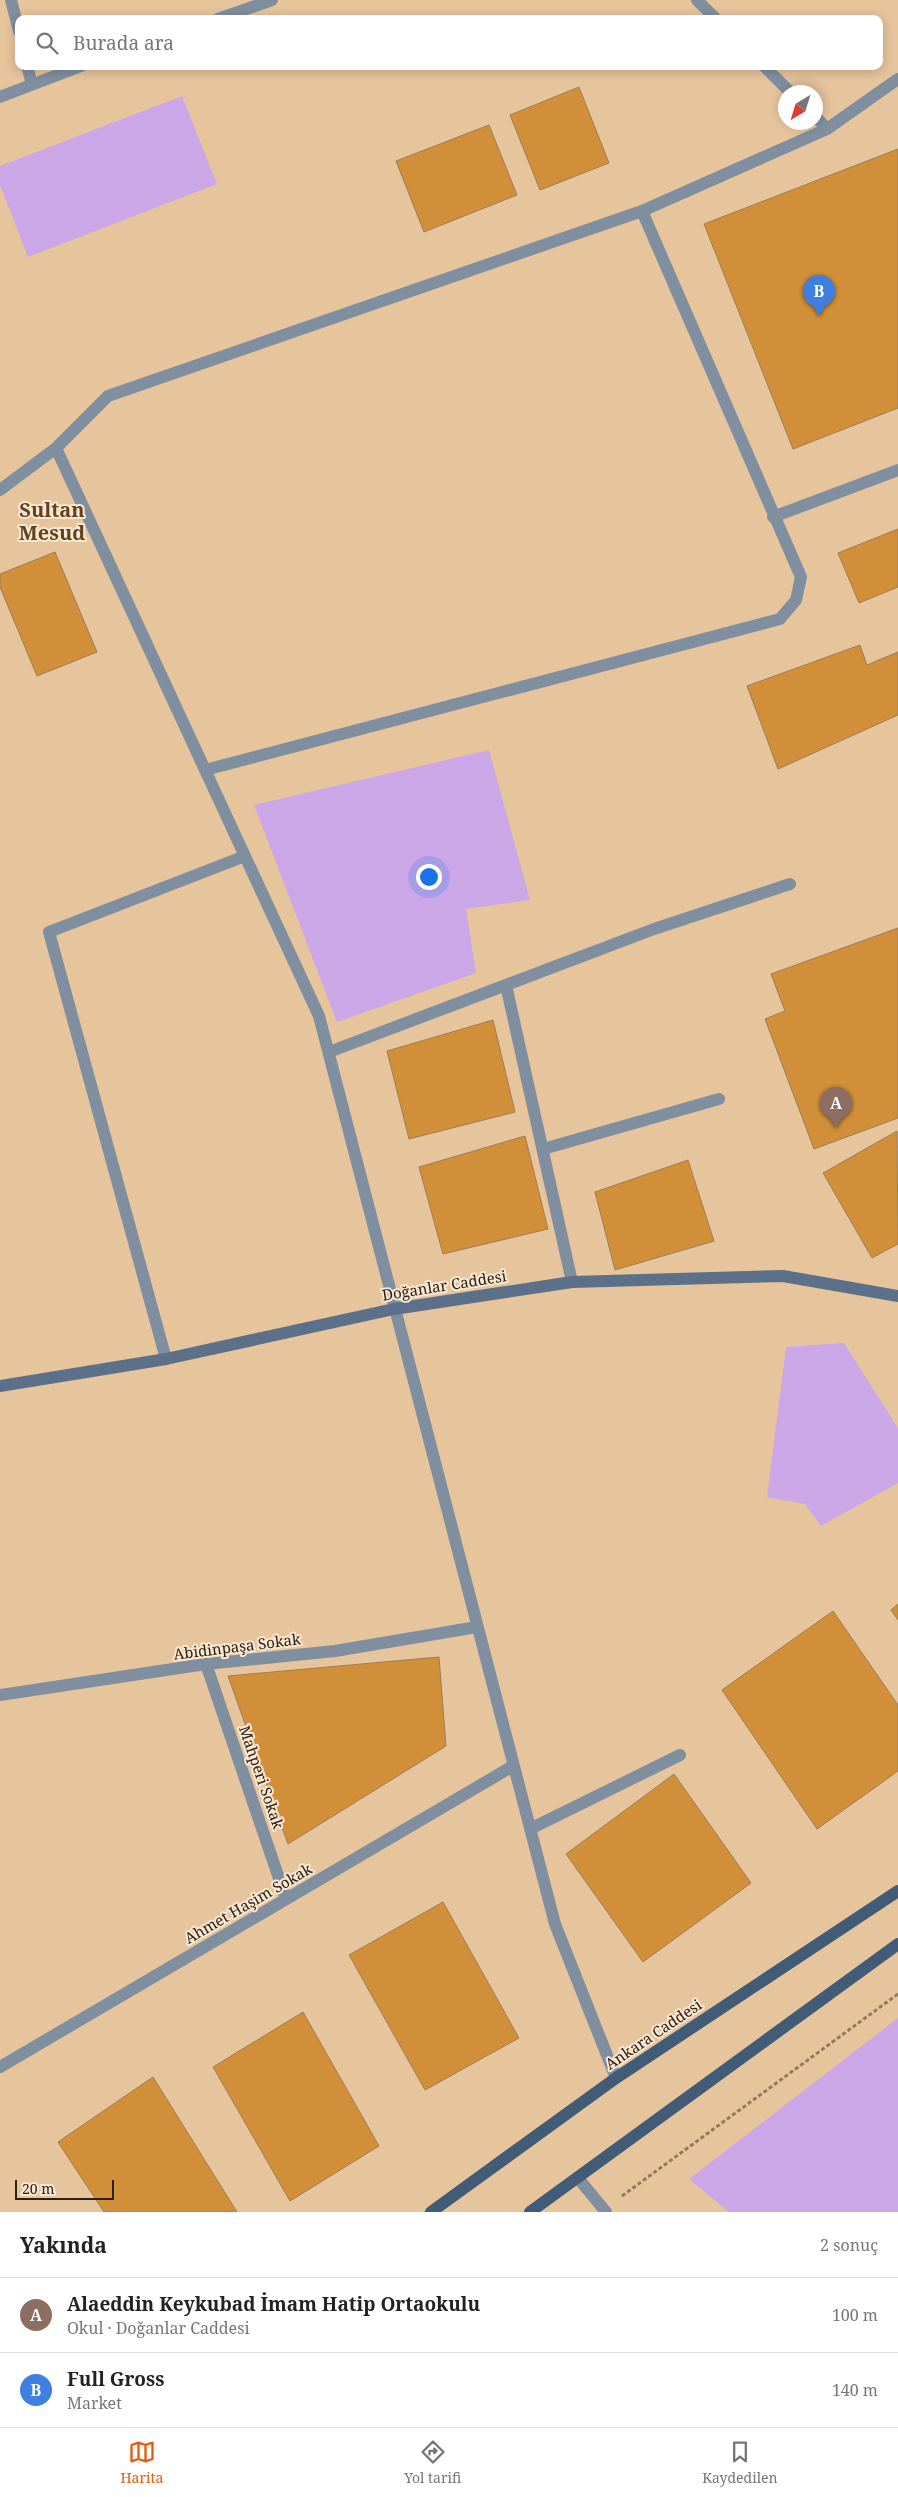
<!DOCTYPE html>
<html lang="tr">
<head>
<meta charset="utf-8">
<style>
  :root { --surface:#fff; --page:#f6f6f6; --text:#222; --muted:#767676; --line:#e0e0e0; --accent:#ea580c }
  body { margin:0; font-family:"Noto Serif",serif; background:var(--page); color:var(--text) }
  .compass { position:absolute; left:778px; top:85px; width:45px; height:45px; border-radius:50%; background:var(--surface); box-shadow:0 2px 12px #0003; rotate:218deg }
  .scale { position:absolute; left:15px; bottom:12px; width:99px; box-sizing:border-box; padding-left:5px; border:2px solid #2d2010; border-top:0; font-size:14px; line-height:18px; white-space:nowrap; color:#2d2010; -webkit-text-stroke:4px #fae8d4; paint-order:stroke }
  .you { position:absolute; left:428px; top:876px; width:18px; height:18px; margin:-12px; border:4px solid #fff; border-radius:50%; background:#1a73e8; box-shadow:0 0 0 8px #1a73e833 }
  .badge { display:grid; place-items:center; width:32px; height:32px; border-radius:50%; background:var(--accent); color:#fff; font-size:16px; font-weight:700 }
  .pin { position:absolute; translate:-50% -41px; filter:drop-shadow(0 1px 2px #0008) }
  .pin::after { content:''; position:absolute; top:26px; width:18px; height:15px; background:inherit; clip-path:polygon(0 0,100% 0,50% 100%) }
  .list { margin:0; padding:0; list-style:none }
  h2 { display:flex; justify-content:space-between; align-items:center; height:65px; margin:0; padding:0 20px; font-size:21px }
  h2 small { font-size:16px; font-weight:400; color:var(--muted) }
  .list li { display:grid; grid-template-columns:32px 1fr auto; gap:15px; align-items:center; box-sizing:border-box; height:75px; padding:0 20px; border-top:1px solid var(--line) }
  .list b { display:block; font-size:19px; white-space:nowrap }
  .list p { margin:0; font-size:16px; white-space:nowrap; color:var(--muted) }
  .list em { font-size:16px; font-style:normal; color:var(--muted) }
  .icon { flex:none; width:28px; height:28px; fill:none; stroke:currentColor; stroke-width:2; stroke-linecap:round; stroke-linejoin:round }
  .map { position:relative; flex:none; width:898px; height:2212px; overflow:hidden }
  .search { position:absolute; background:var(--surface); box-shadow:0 2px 12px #0003; left:15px; right:15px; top:15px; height:55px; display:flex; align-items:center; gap:12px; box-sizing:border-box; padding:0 18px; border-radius:10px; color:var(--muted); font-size:19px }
  .sheet { height:215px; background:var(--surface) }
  nav { display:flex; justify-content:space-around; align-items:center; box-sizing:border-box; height:70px; border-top:1px solid var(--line); background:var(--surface); font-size:14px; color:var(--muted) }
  nav a { display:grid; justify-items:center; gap:2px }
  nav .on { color:var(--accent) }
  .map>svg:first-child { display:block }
  .green { fill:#cca7e7 }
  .building { fill:#d08f38; stroke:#9d7d57 }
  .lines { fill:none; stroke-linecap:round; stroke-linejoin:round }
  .path { stroke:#937a5d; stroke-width:3; stroke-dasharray:4 2.5; stroke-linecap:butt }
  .street { stroke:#808f9f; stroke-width:12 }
  .secondary { stroke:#5c7189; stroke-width:12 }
  .primary { stroke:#425c78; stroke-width:12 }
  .labels { text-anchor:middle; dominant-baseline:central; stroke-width:4; stroke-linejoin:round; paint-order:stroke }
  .street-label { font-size:15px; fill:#2d2010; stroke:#fae8d4 }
  .district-label { font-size:20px; font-weight:bold; fill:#61431e; stroke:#fae8d4 }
</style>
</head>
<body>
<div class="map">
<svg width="898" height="2212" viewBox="0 0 898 2212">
  <rect width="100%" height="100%" fill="#e6c49c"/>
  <!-- green -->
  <path class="green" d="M182 96 217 184 28 257 0 185V166Z
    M489 750 530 900 466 909 476 973 337 1022 254 805Z
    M844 1343 898 1428V1483L821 1526 805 1504 767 1497 786 1347Z
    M898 2018V2212H729L689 2179Z"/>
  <!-- building -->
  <path class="building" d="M579 87 609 163 540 190 510 115Z
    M489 125 517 195 424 232 396 161Z
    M898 149V408L793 449 704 224Z
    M898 529V587L859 603 838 553Z
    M55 552 97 652 37 676 0 587V574Z
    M860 645 867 665 898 652V715L778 769 747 686Z
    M898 928V1118L814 1149 765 1019 785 1011 771 974Z
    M493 1020 515 1112 409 1139 387 1051Z
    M897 1131 898 1244 872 1258 823 1173Z
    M525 1136 548 1229 443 1254 419 1167Z
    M688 1160 714 1241 615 1270 595 1192Z
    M898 1604V1620L891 1610Z
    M833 1611 898 1705V1771L817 1829 722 1690Z
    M439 1657 446 1746 288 1844 228 1676Z
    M674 1774 751 1883 643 1962 566 1854Z
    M443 1902 519 2038 425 2090 349 1955Z
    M303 2012 379 2146 290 2201 213 2067Z
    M153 2077 237 2212H104L58 2142Z"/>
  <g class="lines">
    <!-- path -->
    <path class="path" d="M622 2196 898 1994"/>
    <!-- street -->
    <path class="street" d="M11 0 19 31
      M697 0 716 19
      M218 19 272 0
      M27 66 32 84
      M764 66 790 92
      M0 97 81 66
      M816 117 827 129
      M56 448 319 1016 555 1924 616 2078
      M0 490 56 448 108 396 642 211 827 129 898 79
      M773 517 898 470
      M205 770 780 619 796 600 801 577 642 211
      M506 985 572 1282
      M329 1052 654 929 790 884
      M543 1149 719 1099
      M166 1359 49 932 245 856
      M206 1664 286 1899
      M0 1695 206 1664 335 1651 477 1627
      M530 1829 680 1755
      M0 2067 513 1766
      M578 2178 606 2212"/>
    <!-- secondary -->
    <path class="secondary" d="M0 1386 166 1359 394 1309 572 1282 783 1276 898 1296"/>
    <!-- primary -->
    <path class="primary" d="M431 2212 616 2078 898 1891
      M530 2212 898 1944"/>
  </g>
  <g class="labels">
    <!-- street labels -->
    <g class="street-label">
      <text transform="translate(444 1285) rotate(-9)">Doğanlar Caddesi</text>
      <text transform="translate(237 1646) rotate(-7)">Abidinpaşa Sokak</text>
      <text transform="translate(262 1777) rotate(71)">Mahperi Sokak</text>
      <text transform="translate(248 1903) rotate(-30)">Ahmet Haşim Sokak</text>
      <text transform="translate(653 2034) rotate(-34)">Ankara Caddesi</text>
    </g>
    <!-- district labels -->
    <g class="district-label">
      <text x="52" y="509">Sultan<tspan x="52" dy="23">Mesud</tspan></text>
    </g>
  </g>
</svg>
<svg class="compass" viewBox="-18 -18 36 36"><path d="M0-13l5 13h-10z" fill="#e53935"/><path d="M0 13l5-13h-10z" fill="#767676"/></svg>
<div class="scale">20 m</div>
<div class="you"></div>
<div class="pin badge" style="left:836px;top:1128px;background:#8d6e63">A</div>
<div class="pin badge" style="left:819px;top:316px;background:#3f7fe0">B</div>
<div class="search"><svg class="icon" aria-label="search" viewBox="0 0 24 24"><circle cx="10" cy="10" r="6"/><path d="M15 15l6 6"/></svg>Burada ara</div>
</div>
<section class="sheet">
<h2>Yakında<small>2 sonuç</small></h2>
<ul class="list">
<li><span class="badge" style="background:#8d6e63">A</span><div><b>Alaeddin Keykubad İmam Hatip Ortaokulu</b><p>Okul · Doğanlar Caddesi</p></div><em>100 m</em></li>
<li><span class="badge" style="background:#3f7fe0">B</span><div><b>Full Gross</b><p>Market</p></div><em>140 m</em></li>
</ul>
</section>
<nav>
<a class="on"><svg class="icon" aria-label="map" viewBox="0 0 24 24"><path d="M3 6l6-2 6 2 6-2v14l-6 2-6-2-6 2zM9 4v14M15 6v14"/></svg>Harita</a>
<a><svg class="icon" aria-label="directions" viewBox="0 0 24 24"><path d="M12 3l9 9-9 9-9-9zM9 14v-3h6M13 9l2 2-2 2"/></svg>Yol tarifi</a>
<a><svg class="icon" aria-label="saved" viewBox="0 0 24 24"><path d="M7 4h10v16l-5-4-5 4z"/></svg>Kaydedilen</a>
</nav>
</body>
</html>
